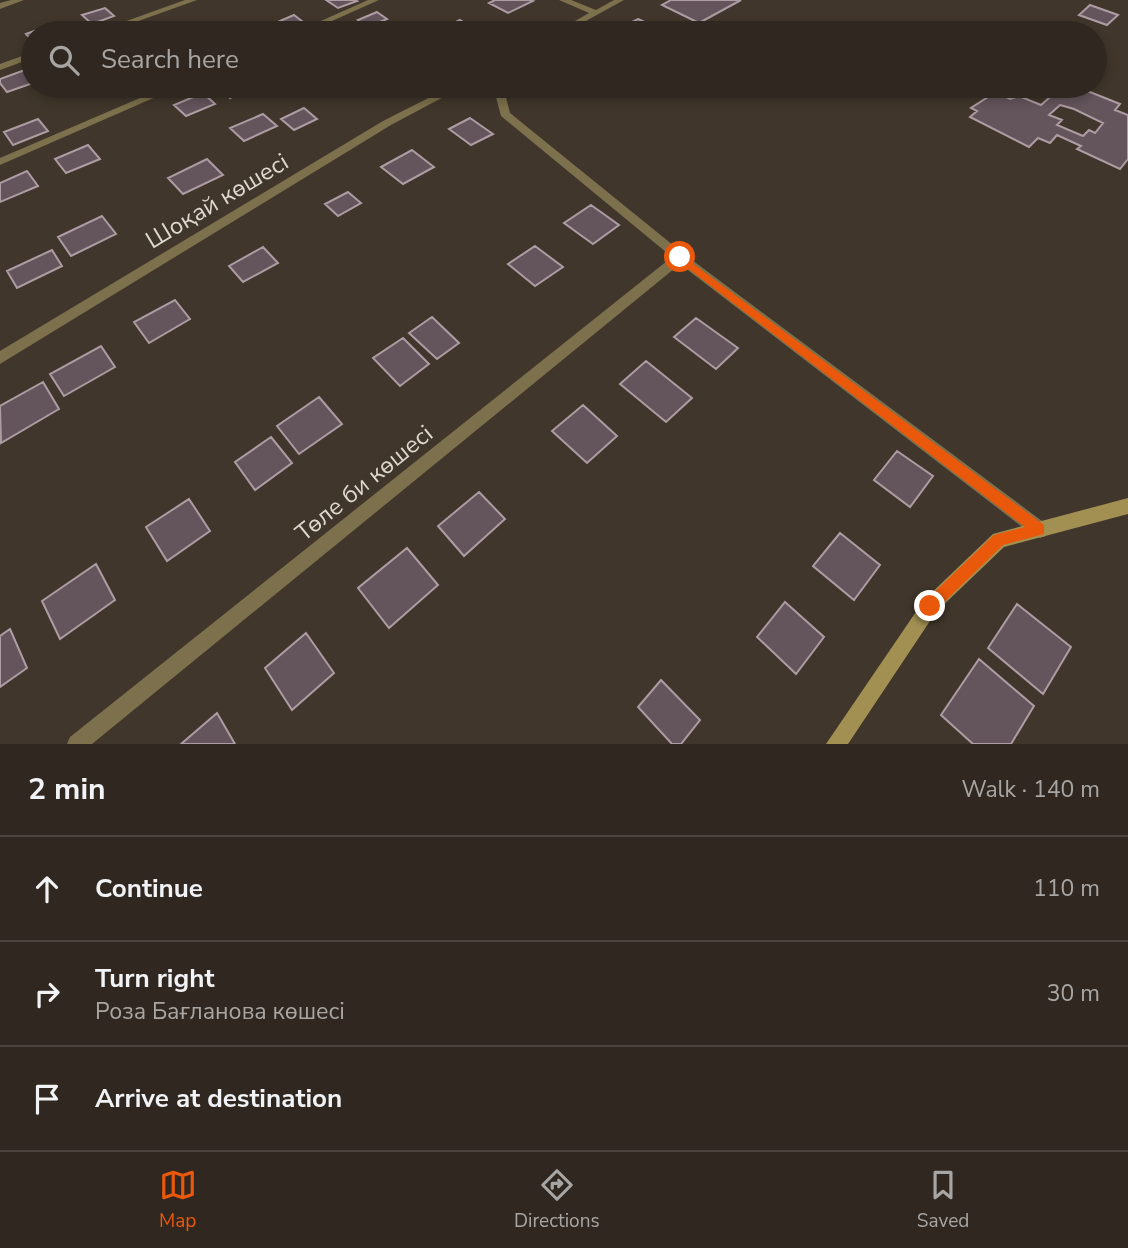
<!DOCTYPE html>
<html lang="en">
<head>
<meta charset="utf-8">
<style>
  :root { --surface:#302820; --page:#383029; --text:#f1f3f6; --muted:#a8a6a5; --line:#4b443e; --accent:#ea580c }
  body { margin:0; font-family:"Nunito Sans",sans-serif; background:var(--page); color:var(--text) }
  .stop { position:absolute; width:21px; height:21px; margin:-16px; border:5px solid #ea580c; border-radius:50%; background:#fff }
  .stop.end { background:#ea580c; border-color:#fff; box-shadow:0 2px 7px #0008 }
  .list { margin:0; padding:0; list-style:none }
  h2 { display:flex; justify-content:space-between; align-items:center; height:91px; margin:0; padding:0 28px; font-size:30px }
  h2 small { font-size:23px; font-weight:400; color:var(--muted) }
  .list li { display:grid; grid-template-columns:46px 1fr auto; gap:21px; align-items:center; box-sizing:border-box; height:105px; padding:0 28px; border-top:2px solid var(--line) }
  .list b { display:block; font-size:26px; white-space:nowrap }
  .list p { margin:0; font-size:23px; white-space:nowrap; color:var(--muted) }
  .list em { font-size:23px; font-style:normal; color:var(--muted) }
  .icon { flex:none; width:38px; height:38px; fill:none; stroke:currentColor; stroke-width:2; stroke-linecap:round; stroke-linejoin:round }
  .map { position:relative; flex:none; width:1128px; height:744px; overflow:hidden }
  .search { position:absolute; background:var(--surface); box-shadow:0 4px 10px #0003; left:21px; right:21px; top:21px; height:77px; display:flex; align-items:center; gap:18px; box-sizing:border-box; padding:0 24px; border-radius:38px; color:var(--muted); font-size:26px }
  .sheet { height:406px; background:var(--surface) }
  nav { display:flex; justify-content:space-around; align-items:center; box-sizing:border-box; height:98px; border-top:2px solid var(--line); background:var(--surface); font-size:19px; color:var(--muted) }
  nav a { display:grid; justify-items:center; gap:4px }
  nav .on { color:var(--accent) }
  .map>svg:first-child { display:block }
  .building { fill:#64555c; stroke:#ad9ca3; stroke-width:2; fill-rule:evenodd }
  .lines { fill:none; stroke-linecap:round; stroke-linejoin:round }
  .street { fill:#7c714c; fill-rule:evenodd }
  .secondary { fill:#a29053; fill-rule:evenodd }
  .route { fill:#ea580c }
  .labels { text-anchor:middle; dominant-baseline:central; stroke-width:7; stroke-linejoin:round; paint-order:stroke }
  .street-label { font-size:24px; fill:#ded8d1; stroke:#40362b }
</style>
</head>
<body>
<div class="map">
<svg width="1128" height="744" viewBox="0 0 1128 744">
  <rect width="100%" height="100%" fill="#40362b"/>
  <!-- building -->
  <path class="building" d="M326 0H355L357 1 338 8Z
    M495 0H530L533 1 508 13 489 3Z
    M671 0H741L699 23 662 5Z
    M1090 5 1118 15 1107 25 1079 15Z
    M105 8 114 16 92 24 82 15Z
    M377 12 387 19 368 27 358 20Z
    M294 15 307 25 286 33 273 24Z
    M638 19 662 30 656 33H609Z
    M460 20 477 30 471 33 437 31Z
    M54 24 63 33H33V41L26 34Z
    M33 67V83L7 92 0 83V79Z
    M217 86H257L230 98Z
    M1030 86H1075L1120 104 1115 110 1128 115V159L1120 169 1077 149 1081 146 1057 135 1050 143 1038 138 1029 147 970 117 977 111 971 108 996 92 1010 99 1019 96 1041 105 1049 98ZM1060 105 1074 109 1103 123 1095 133 1089 130 1083 136 1057 125 1062 120 1049 115Z
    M203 93 215 104 186 116 174 105Z
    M304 108 317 119 294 130 281 119Z
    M263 114 277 126 244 141 230 128Z
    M470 118 493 134 471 145 449 129Z
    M38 119 48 131 13 145 4 132Z
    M88 145 100 159 66 173 55 159Z
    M412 150 434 167 403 184 381 167Z
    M207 159 223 175 183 194 168 178Z
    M27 171 38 186 0 202V183Z
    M348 192 361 203 338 216 325 204Z
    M591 205 619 225 593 244 564 223Z
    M102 216 116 234 71 256 58 237Z
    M535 246 563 267 535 286 508 264Z
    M263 247 278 263 243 282 229 266Z
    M52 250 62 266 17 288 7 271Z
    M175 300 190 319 149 343 134 322Z
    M432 317 459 343 437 359 409 333Z
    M696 318 738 348 716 369 674 337Z
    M403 338 429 364 400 386 373 358Z
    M101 346 115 367 64 396 50 374Z
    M646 361 692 398 666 422 620 384Z
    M43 382 59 409 1 443 0 406Z
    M319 397 342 424 299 454 277 426Z
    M583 405 617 436 587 463 552 431Z
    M271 437 292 463 255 490 235 462Z
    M897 451 933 476 910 507 874 480Z
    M479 492 505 519 464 556 438 526Z
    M189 499 210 531 167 561 146 527Z
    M840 533 880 565 854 600 813 566Z
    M407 548 438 585 389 628 358 588Z
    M96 564 115 600 60 639 42 601Z
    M785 602 824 637 796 674 757 637Z
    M1017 604 1071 647 1043 694 988 648Z
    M10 629 27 668 0 687V636Z
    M306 633 334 673 292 710 265 668Z
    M979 659 1034 706 1011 744H973L941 715Z
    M661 680 700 720 681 744H672L638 707Z
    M217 713 235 744H181Z"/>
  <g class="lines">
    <!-- street -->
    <path class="street" d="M11 0H24L0 9V3Z
      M185 0H197L105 33H93Z
      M368 0H379L305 33H294Z
      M559 0H571L596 10 614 0H624L564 33H554L589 13Z
      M33 52V58L0 70V64Z
      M168 86H181L0 165V158Z
      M452 86H464L391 125 0 364V351L383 121Z
      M493 86H503L510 113 684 254 1046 524 1048 530 1046 536 1040 538 1034 536 680 264 92 744H67L70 737 672 257 501 116Z"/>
    <!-- secondary -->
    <path class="secondary" d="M1128 498V514L1004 547 936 612 848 744H826L924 600 993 534Z"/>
  </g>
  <!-- route -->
  <path class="route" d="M680 254 1044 525V534L1003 545 935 611H925V601L994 535 1025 527 677 260 675 257Z"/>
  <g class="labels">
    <!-- street labels -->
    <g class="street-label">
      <text transform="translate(217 201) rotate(-31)">Шоқай көшесі</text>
      <text transform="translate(364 483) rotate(-39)">Төле би көшесі</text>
    </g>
  </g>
</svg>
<div class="stop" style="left:680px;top:257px"></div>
<div class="stop end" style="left:930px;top:606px"></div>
<div class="search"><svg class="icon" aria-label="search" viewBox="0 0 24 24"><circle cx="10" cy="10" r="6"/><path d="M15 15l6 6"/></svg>Search here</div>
</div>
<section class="sheet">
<h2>2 min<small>Walk · 140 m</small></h2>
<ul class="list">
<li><svg class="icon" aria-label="ahead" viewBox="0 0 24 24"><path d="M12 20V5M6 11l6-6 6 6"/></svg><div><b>Continue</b></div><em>110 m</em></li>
<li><svg class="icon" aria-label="right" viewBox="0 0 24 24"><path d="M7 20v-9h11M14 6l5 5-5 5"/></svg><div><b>Turn right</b><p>Роза Бағланова көшесі</p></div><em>30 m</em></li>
<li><svg class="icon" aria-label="arrive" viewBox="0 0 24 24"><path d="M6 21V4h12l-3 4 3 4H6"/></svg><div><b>Arrive at destination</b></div></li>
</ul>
</section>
<nav>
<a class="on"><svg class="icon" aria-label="map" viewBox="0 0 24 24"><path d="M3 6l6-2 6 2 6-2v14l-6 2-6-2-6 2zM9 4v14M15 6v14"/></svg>Map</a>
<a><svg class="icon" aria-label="directions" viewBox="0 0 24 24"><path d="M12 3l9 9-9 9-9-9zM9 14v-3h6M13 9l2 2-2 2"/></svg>Directions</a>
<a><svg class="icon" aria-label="saved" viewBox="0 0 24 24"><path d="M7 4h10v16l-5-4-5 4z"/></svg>Saved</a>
</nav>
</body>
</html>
